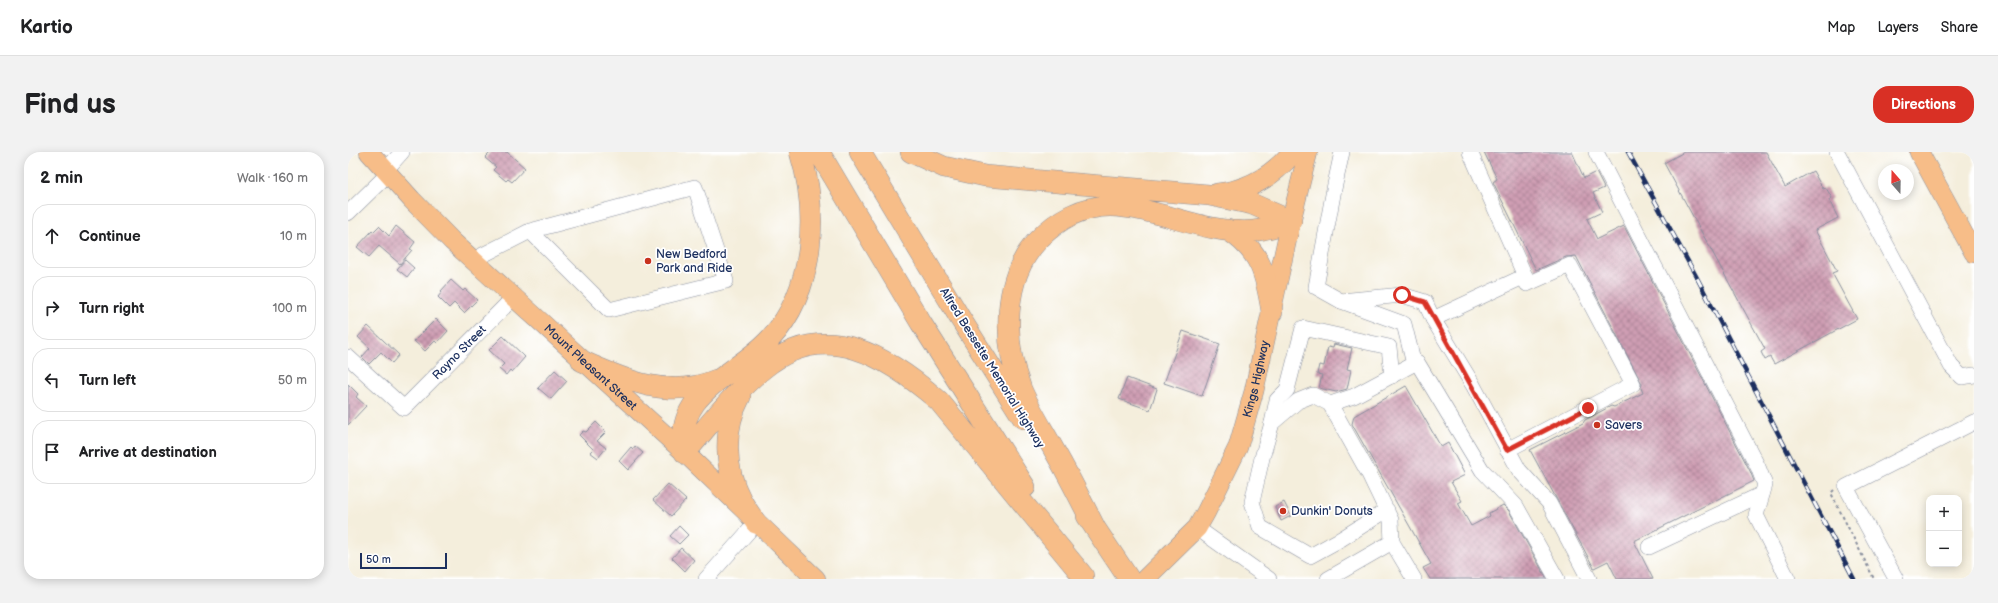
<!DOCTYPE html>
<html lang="en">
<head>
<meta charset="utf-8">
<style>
  :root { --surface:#fff; --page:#f2f2f2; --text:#202124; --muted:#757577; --line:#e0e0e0; --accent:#d93025 }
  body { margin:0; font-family:"Balsamiq Sans",sans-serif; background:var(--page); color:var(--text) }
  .controls { position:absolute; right:12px; bottom:12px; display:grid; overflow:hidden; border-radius:8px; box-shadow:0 2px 10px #0003 }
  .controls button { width:36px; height:36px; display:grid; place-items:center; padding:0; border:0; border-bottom:1px solid var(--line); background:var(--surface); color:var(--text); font:20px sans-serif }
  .compass { position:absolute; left:1530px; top:12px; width:36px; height:36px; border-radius:50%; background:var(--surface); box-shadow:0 2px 10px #0003; rotate:340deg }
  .scale { position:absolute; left:12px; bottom:10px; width:87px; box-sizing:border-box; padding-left:4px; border:2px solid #1b2f5e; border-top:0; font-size:11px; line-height:14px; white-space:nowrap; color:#1b2f5e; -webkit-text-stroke:3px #fff; paint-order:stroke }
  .stop { position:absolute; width:12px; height:12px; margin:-9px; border:3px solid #d93025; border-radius:50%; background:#fff }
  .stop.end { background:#d93025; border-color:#fff; box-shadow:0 1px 4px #0008 }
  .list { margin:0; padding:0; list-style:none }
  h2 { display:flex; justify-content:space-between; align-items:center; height:52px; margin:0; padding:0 16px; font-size:17px }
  h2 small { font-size:13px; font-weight:400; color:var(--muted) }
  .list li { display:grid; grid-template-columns:26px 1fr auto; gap:12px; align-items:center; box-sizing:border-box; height:64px; margin:0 8px 8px; padding:0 8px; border:1px solid var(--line); border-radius:16px }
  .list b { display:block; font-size:15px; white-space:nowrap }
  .list em { font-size:13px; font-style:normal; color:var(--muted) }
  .icon { flex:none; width:22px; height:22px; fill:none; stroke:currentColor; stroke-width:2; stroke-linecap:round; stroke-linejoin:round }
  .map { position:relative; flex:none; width:1626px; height:427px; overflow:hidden; border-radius:16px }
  header { display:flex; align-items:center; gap:24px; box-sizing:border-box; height:56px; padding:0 20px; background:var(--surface); border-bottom:1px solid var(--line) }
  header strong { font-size:19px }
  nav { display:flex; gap:22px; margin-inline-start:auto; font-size:14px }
  .intro { display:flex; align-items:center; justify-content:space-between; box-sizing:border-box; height:96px; padding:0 24px }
  h1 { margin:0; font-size:28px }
  .button { padding:10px 18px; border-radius:16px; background:var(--accent); color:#fff; font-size:14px; font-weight:700 }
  main { display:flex; gap:24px; padding:0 24px }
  aside { flex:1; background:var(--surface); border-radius:16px; box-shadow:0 2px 10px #0003 }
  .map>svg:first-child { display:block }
  .building { fill:url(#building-cross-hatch) }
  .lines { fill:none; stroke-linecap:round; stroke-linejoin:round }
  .minor-casing { stroke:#888e9d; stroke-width:16 }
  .major-casing { stroke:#888e9d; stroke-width:20 }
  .highway-casing { stroke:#888e9d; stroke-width:22 }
  .path { stroke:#888e9d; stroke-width:2; stroke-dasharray:3 3; stroke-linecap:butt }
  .minor { stroke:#fff; stroke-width:15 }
  .major { stroke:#f7bd88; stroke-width:19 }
  .highway { stroke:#f7bd88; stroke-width:21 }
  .rail-casing { stroke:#1b2f5e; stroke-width:4.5 }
  .rail { stroke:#fff; stroke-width:3; stroke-dasharray:9; stroke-linecap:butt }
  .route { stroke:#d93025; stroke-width:5 }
  .poi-dot { fill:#c8321e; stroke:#fff; stroke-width:1.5 }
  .labels { text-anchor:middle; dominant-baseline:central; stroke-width:3.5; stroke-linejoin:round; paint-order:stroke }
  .poi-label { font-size:12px; fill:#1b2f5e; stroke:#fff; text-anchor:start }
  .street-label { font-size:12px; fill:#1b2f5e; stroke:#fff }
</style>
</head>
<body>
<header>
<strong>Kartio</strong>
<nav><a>Map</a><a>Layers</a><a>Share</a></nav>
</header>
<div class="intro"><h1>Find us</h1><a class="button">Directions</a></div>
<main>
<aside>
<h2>2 min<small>Walk · 160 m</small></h2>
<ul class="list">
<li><svg class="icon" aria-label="ahead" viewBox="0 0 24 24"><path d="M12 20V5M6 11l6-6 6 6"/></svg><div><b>Continue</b></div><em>10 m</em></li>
<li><svg class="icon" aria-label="right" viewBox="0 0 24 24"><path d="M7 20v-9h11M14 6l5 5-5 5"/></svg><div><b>Turn right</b></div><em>100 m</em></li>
<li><svg class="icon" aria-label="left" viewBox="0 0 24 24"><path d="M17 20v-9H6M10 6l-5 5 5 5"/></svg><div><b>Turn left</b></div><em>50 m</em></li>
<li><svg class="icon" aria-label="arrive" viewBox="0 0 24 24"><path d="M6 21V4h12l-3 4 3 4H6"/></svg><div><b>Arrive at destination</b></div></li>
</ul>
</aside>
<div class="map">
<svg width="1626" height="427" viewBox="0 0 1626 427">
  <defs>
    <pattern id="building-cross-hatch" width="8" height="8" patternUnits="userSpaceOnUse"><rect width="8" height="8" fill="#cf9eb3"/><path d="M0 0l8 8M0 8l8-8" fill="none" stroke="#a78195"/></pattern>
  </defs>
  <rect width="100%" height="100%" fill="#fff"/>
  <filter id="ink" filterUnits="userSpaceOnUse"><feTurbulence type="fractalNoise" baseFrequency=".025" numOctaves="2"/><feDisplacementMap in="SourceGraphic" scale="8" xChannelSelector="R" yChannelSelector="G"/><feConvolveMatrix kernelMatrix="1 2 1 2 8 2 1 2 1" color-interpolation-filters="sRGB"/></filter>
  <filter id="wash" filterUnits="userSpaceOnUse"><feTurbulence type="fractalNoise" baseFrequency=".012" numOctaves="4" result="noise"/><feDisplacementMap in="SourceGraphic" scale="16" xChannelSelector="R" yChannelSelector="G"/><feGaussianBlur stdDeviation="0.9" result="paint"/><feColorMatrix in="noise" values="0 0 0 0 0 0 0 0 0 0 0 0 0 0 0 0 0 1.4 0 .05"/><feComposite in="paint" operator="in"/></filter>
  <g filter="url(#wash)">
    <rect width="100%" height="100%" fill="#f4eedc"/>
    <g id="blocks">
      <!-- building -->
      <path class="building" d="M143 0H159L177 16 164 30 160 27 158 29 145 18 148 15 137 6Z
        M1136 0H1224L1236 26 1248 20 1256 36 1245 41 1254 60 1239 67 1249 87 1276 74 1402 319 1406 329 1286 389 1305 427H1269L1260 409 1246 416 1182 298 1235 271 1237 268 1263 254 1266 255 1295 241 1293 236 1294 232 1228 104 1218 105 1188 118 1145 30 1149 27Z
        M1336 0H1418L1437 35 1465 19 1475 37 1478 36 1484 46 1481 48 1490 66 1467 78 1489 119 1484 121 1509 167 1426 212 1422 205 1417 208 1413 200 1417 197 1316 11Z
        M31 74 41 84 48 74 67 90 62 97 64 98 52 112 31 94 21 105 9 95 24 79 25 80Z
        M57 108 66 116 59 125 49 117Z
        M103 128 115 139 117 137 129 148 116 161 106 151 101 156 90 145 94 140 93 139Z
        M88 167 100 179 89 191 87 189 77 199 66 189Z
        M20 174 51 203 44 211 33 200 21 212 14 205 22 196 10 185Z
        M835 179 872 192 854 244 816 231Z
        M155 184 177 205 164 220 162 218 158 223 151 217 156 212 141 198Z
        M986 192 1004 196 999 217 1003 218 999 237 988 240 971 236 974 223 969 222 971 213 976 214 980 195 985 196Z
        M207 218 219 229 203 247 190 236Z
        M779 226 809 237 802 258 771 247Z
        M0 232 10 242 8 245 18 254 0 273Z
        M1058 234 1093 295 1100 291 1117 323 1103 330 1114 349 1110 351 1123 374 1142 364 1141 361 1155 353 1161 359 1199 427H1082L1075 416 1083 412 1004 272 1006 264Z
        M248 270 258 280 249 289 258 296 250 306 242 300 245 297 231 283 235 279 238 280Z
        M287 294 295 301 280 318 271 309 283 295 285 297Z
        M320 332 338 348 323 364 305 348Z
        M936 350 943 364 933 369 927 355Z
        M331 374 340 383 331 392 322 384Z
        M333 396 346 408 337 419 324 406Z"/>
    </g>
  </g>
  <g filter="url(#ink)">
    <use href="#blocks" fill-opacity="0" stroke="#888e9d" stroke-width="1"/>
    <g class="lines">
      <defs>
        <g id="minor">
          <path d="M994 0 986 37 968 135 993 149 1056 172 1066 212"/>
          <path d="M1248 0 1410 315 1417 333 1408 363 1440 427"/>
          <path d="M1489 0 1603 214 1614 225 1626 223"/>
          <path d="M37 19 54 0"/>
          <path d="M0 61 40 22"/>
          <path d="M125 108 182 79 261 158 378 129 347 35 182 79"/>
          <path d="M993 149 1054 143 1077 150 1085 167 1177 124 1122 0"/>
          <path d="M1085 167 1125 233 1171 318 1201 351 1241 427"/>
          <path id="s1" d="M0 205 56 256 166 145"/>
          <path d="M982 252 1006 244 1069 210 1134 318 1168 354 1209 427"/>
          <path d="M924 271 929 248 939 238 955 176 1041 195 1044 224"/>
          <path d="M1159 298 1285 232 1222 113 1179 132 1177 124"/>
          <path d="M1039 358 993 387 962 404 912 375 904 350 914 306 924 271 950 249 965 243 982 252 1021 322 1043 368 1044 390 1066 427"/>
          <path d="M849 376 921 427"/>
          <path d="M1301 395 1414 342"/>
          <path d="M358 427 408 371"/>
          <path d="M980 427 1044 390"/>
          <path d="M1548 427 1498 335 1626 270"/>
        </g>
        <g id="major">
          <path id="s2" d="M21 0 64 48 104 89 337 301 468 427"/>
          <path d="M1571 0 1626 101"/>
          <path id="s3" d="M797 427 849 376 858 360 890 295 906 239 943 69 960 0"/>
        </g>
        <path id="highway" d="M471 0 573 171 677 335
          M512 0 612 166 675 266
          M563 0 596 15 637 24 861 43 904 52 943 69
          M869 42C900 39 926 23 945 0
          M880 78C913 99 918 123 924 160
          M234 209C276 228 322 248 368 228
          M392 245C375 276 376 317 393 348 397 356 403 363 408 371
          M337 301C362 272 386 240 416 216 478 165 540 205 591 249L735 424
          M337 301C324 240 388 224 422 187 467 138 471 61 452 0
          M739 364 781 427
          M747 376C734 350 721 324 706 298 695 278 682 258 673 237 655 190 654 126 690 88 709 68 734 54 762 54 810 55 858 83 905 79 918 78 931 73 943 69"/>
      </defs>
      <!-- minor casing -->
      <use href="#minor" class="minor-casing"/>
      <!-- major casing -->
      <use href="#major" class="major-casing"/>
      <!-- highway casing -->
      <use href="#highway" class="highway-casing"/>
      <!-- path -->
      <path class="path" d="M1486 338 1483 341 1526 427"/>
      <!-- minor -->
      <use href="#minor" class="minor"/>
      <!-- major -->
      <use href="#major" class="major"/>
      <!-- highway -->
      <use href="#highway" class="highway"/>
      <defs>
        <path id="rail" d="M1280 0 1348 124 1506 427"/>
      </defs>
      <!-- rail casing -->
      <use href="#rail" class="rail-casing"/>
      <!-- rail -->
      <use href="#rail" class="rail"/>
    </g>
  </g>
  <g class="lines" filter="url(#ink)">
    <!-- route -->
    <path class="route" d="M1054 143 1077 150 1159 298 1240 256"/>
  </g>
  <!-- markers -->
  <g class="poi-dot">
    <circle cx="300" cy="109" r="4"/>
    <circle cx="1249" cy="273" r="4"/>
    <circle cx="935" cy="359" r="4"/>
  </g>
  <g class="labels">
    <!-- poi labels -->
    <g class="poi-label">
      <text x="308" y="102">New Bedford<tspan x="308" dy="14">Park and Ride</tspan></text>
      <text x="1257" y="273">Savers</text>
      <text x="943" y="359">Dunkin' Donuts</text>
    </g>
    <!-- street labels -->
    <g class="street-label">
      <text stroke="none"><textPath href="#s1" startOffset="154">Rayno Street</textPath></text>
      <text stroke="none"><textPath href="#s2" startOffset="309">Mount Pleasant Street</textPath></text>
      <text transform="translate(644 216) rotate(58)">Alfred Bessette Memorial Highway</text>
      <text stroke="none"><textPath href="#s3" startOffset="234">Kings Highway</textPath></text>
    </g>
  </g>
</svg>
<div class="controls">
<button>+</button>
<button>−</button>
</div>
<svg class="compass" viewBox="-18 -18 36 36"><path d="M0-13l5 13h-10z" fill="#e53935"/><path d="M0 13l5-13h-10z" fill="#757577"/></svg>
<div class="scale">50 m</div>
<div class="stop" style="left:1054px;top:143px"></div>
<div class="stop end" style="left:1240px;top:256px"></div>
</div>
</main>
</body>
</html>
